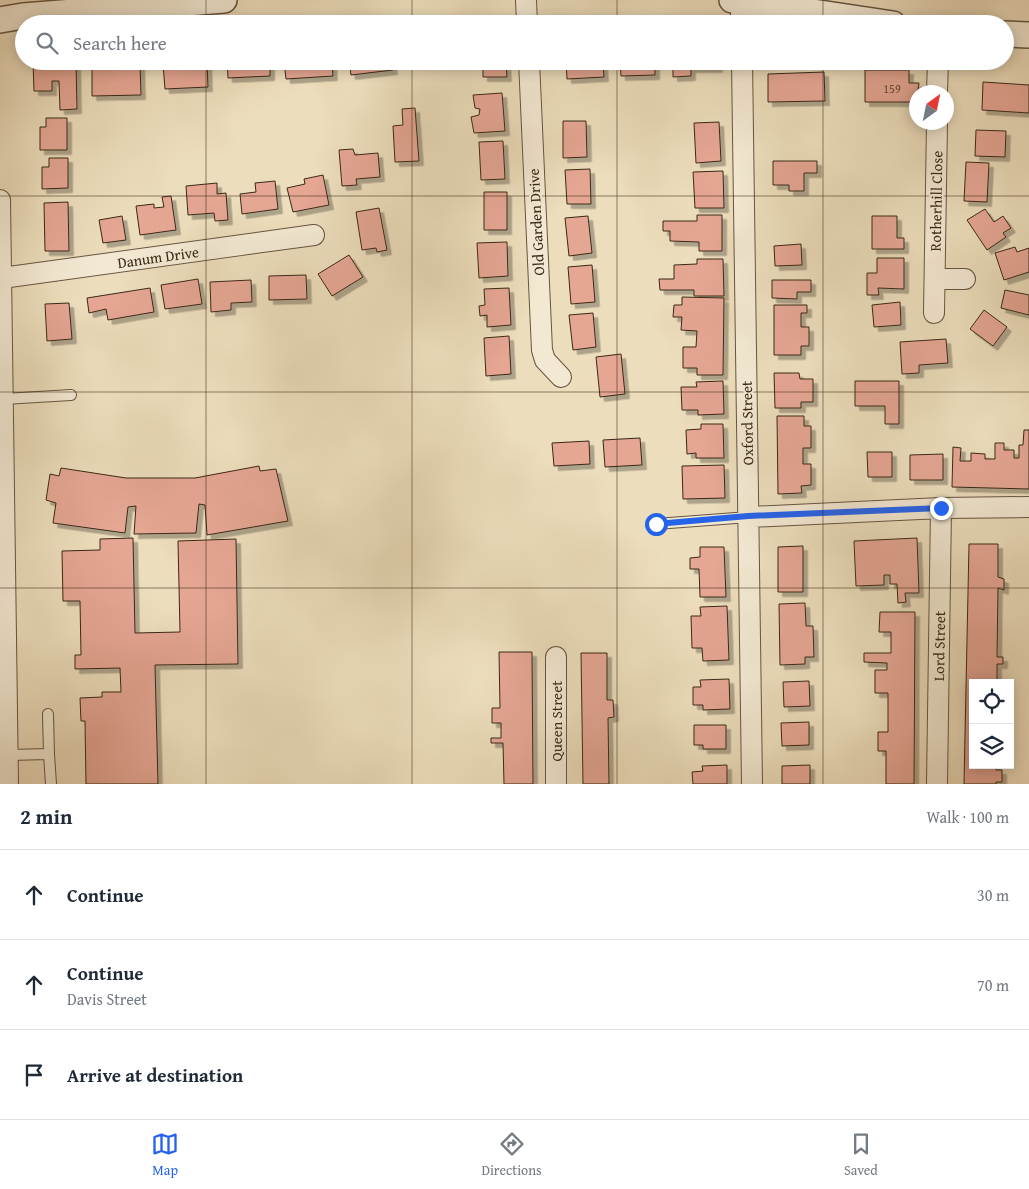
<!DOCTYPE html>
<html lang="en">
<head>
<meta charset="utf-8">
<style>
  :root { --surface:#fff; --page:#f2f2f3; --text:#1f2937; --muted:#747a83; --line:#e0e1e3; --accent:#2563eb }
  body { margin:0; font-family:"Gentium Book Plus",serif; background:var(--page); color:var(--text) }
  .controls { position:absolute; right:15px; bottom:15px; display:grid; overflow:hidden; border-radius:0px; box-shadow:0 2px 12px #0003 }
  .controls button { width:45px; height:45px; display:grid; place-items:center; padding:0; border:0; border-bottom:1px solid var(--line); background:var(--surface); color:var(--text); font:25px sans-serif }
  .compass { position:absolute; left:909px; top:85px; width:45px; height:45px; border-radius:50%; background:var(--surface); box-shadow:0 2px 12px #0003; rotate:33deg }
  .stop { position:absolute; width:15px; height:15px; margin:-11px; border:4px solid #2563eb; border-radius:50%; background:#fff }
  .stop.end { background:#2563eb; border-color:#fff; box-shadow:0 1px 5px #0008 }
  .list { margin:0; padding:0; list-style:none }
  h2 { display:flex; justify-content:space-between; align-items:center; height:65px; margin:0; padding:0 20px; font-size:21px }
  h2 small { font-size:16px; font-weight:400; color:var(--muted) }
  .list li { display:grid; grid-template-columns:32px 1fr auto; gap:15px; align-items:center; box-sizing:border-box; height:90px; padding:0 20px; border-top:1px solid var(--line) }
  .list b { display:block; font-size:19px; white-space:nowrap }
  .list p { margin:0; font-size:16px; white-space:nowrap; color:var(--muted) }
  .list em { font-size:16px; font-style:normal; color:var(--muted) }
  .icon { flex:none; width:28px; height:28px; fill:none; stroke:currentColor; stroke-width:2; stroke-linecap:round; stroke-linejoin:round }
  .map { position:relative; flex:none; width:1029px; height:784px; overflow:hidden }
  .search { position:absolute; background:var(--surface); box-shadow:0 2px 12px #0003; left:15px; right:15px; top:15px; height:55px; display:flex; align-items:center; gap:12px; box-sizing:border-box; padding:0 18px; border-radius:28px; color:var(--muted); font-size:19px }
  .sheet { height:335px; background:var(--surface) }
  nav { display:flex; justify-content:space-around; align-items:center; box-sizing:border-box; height:70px; border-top:1px solid var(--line); background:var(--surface); font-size:14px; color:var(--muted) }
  nav a { display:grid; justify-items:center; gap:2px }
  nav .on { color:var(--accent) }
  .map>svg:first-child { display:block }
  .building { fill:#e5a694; stroke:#3b2817; filter:url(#shadow) }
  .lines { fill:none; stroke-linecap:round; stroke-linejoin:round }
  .service-casing { stroke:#675540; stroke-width:12 }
  .minor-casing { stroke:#675540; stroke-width:22 }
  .tertiary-casing { stroke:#675540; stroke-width:28 }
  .service { stroke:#f3e9d3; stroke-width:10 }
  .minor { stroke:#f3e9d3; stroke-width:20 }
  .tertiary { stroke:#f3e9d3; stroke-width:25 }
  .route { stroke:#2563eb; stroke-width:6 }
  .grid { fill:none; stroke:#3b2817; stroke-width:1; stroke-opacity:0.55 }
  .labels { text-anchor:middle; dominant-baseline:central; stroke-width:4; stroke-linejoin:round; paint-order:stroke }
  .number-label { font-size:12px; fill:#664836 }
  .street-label { font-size:15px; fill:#3b2817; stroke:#f3e9d3 }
</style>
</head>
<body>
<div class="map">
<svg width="1029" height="784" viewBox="0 0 1029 784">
  <defs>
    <filter id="shadow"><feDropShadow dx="4.5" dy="4.5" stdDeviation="0" flood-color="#0004"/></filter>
  </defs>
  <rect width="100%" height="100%" fill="#ecddbc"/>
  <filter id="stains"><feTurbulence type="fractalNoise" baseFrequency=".004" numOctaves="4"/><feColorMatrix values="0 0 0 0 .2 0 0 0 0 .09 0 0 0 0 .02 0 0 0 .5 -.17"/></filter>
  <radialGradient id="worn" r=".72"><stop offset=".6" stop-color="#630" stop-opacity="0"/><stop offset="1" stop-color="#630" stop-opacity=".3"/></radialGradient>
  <!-- building -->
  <path class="building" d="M33 61H76L77 109 60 110 59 81H52V91H34Z
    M227 61H270V76L228 78Z
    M284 61H332L333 76 286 79Z
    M349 61H392L393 70 351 75Z
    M483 61H506L507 77H483Z
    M566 61H603L604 77 567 79Z
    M620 61H655V75L621 76Z
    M673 61H718V68H691V76L673 77Z
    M207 62 208 87 165 89 163 64Z
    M140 63 141 95 92 96V64Z
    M865 70H909V83H919L916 102H865Z
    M824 72 825 101 768 102V74Z
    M983 82 1029 85V113L982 110Z
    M502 93 505 131 474 133 471 117 479 115 480 109 475 108 473 95Z
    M415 108 419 161 395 162 393 126 403 125 402 109Z
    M46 118H67V150H40V127H46Z
    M563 121H586L587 157 563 158Z
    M719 122 721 161 696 163 694 123Z
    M976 130 1006 131 1005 157 975 156Z
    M503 141 505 179 481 180 479 142Z
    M353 149 355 155 378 153 380 177 356 179 357 185 342 186 339 150Z
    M49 158H68V188L42 189V167H49Z
    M773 161H817V173H804V191H789V185H773Z
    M966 162 989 163 987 202 964 201Z
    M590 169 591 204H567L565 170Z
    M723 171 724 208H695L693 172Z
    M323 175 329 205 293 212 287 188 305 184 304 179Z
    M275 181 278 209 242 214 240 194 256 192 255 183Z
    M217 183V194L226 193 228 220 215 221 214 213 188 215 186 186Z
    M484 192H507V230H484Z
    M171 196 176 230 140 235 136 206 154 204V208L164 207 162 197Z
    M68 202 69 251H45L44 203Z
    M379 208 387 250 377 252 376 248 362 250 356 212Z
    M985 209 994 222 1003 216 1011 228 1003 233 1006 237 987 250 967 220Z
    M697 215H722V251H699V242L670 241V231H663V221H697Z
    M122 216 126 240 103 243 99 220Z
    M588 216 592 253 569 256 565 218Z
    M872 216H897V238H904V249H872Z
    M507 242 508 276 479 278 477 243Z
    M801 244 802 265 775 266 774 246Z
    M1015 247 1017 252 1029 248V272L1004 280 995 253Z
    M349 255 363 277 332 296 318 274Z
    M877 258H904V289L878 288 879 295H867V273H877Z
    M697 259H723L724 296H694V290H660L659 279H674V265L697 264Z
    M592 265 595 302 571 304 568 267Z
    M306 275 307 299 269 300V276Z
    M198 279 202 304 165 309 161 285Z
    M251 280 252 302 231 303V310L211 312 210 282Z
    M772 280H811V292H797V299L772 298Z
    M150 288 154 312 108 320 106 309 89 313 87 298Z
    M509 288 511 325 487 327V315L480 316 479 306 485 305 484 289Z
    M1005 290 1029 295V315L1001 308Z
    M682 297 724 298 723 375H697V368H683V347H696L697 331 681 330 682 317H673L674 305H682Z
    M900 302 901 325 874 327 872 305Z
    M69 303 72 339 47 341 45 304Z
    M774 305H807V313H801V327H809V346H801V355H774Z
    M984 310 1007 327 993 346 970 329Z
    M593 313 596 347 573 350 569 315Z
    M509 336 511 374 486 376 484 338Z
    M946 339 948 363 919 365V373L902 374 900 342Z
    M621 354 625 394 600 397 596 357Z
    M774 373H799L800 379H813V402H801V408H775Z
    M723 381 724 414 698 415V410H682L681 387H697L696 382Z
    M855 381H899V424H885V406H855Z
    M777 416H804V426H811V448H803V464H811V485L801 486 802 493 778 494Z
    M701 424H723L724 458H696V453L687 454 686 430 701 429Z
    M1024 430H1029V489L952 487 953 447 961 448 960 461H971V453L985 454V459H995V443H1004V450H1014V458H1019V445H1023Z
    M640 438 642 465 605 467 603 440Z
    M589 441 590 464 554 466 552 443Z
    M867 452H892V477H868Z
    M943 454V480H910V455Z
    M724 465 725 498 683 499 682 466Z
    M259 466 260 471 276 469 288 521 207 535 205 505 199 504 196 533 134 534 136 506 128 507 125 533 53 523 56 503 46 500 50 474 59 476 61 468 126 478H195Z
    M133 538 135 633 180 632 178 541 236 539 238 664 155 665 158 784H86L85 721H81L80 698 102 697V692H121L120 668 75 669V655H81L80 601H63L62 551 100 550V539Z
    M917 538 919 593H905L906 602 898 603 897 584H890V575H884V585L856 586 854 541Z
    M969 544H998V577L1004 579V590L998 588 997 657H1003V664H997V683H1003H973V765H996V770H1002V782H996V784H964Z
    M803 546V592H778V547Z
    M700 547H724L726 597H700L699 569H690V558L700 557Z
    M805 603 806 626H813L814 657H805V664L780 665 779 604Z
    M727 606 729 660 703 661 702 648H692L691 616H701L700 607Z
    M880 612H915L914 784H886V751H878V732H888V693H875V670H887V663L864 662V653H891V632H879Z
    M499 652H532L533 784H504L503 743H491V738H501V723H492V708H500Z
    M581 653H607V700H613L614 717 608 718 609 784H583Z
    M729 679 730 709 703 710V705H693V687H701L700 680Z
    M809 681 810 706 784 707 783 682Z
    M809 722V745L782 746 781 723Z
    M694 725H726V749H703V745H694Z
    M727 765V784H693L692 772 703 771 702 766Z
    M810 765V784H782V766Z"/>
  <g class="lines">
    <defs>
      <path id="service" d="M4 399 71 395
        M656 524 749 517
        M49 754 51 784
        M8 755 49 754 48 714"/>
      <path id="minor" d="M526 0 527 24
        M741 1V24
        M529 61 542 350 545 360 561 377
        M742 61 752 784
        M937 92 938 61
        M0 200 8 784
        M2 278 314 235
        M935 279H965
        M934 313 937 122
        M749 517 941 508 1029 507
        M556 657V784
        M937 784 941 508"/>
      <path id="tertiary" d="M732 0 893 24
        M0 20 23 16 224 0
        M1005 34 1029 35"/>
    </defs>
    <!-- service casing -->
    <use href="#service" class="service-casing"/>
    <!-- minor casing -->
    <use href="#minor" class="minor-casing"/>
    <!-- tertiary casing -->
    <use href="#tertiary" class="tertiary-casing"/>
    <!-- service -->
    <use href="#service" class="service"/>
    <!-- minor -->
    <use href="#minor" class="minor"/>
    <!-- tertiary -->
    <use href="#tertiary" class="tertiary"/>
  </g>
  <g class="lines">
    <!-- route -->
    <path class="route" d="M656 524 748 516 941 508"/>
  </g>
  <!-- grid -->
  <path class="grid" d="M206 0V24M412 0V24M617 0V24M823 0V24M206 61V784M412 61V784M617 61V784M823 61V784M0 196H1029M0 392H1029M0 588H1029"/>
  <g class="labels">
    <!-- number labels -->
    <g class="number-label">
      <text x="892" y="88">159</text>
    </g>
    <!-- street labels -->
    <g class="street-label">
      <text transform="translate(936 201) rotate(-89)">Rotherhill Close</text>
      <text transform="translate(536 222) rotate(-93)">Old Garden Drive</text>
      <text transform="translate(158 257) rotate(-8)">Danum Drive</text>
      <text transform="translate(747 423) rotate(-91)">Oxford Street</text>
      <text transform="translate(939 646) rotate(-89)">Lord Street</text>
      <text transform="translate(556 721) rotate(-90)">Queen Street</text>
    </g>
  </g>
  <rect width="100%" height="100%" filter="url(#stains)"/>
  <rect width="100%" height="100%" fill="url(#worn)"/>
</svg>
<div class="controls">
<button><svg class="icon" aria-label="locate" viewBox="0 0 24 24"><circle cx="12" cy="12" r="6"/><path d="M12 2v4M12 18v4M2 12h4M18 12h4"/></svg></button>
<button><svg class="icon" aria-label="layers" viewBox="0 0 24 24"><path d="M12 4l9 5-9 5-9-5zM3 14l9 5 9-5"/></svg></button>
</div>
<svg class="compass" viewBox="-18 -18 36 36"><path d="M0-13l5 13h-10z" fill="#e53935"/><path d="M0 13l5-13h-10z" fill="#747a83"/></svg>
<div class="stop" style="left:656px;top:524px"></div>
<div class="stop end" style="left:941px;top:508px"></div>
<div class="search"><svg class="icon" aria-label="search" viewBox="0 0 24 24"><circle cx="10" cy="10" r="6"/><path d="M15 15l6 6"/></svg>Search here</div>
</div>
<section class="sheet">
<h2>2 min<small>Walk · 100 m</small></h2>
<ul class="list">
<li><svg class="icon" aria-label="ahead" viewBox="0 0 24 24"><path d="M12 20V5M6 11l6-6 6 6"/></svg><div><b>Continue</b></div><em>30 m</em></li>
<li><svg class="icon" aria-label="ahead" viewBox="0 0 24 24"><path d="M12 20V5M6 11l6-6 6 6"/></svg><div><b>Continue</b><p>Davis Street</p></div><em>70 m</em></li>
<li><svg class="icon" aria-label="arrive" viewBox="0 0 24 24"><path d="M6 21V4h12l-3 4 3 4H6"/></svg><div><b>Arrive at destination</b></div></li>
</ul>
</section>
<nav>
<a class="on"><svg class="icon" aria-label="map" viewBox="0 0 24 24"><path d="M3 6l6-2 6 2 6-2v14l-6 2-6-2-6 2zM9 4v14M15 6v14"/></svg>Map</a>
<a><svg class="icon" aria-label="directions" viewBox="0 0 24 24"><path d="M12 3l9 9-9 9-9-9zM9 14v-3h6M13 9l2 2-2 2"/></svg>Directions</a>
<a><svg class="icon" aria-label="saved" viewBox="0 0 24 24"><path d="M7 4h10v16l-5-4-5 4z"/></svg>Saved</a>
</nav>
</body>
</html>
